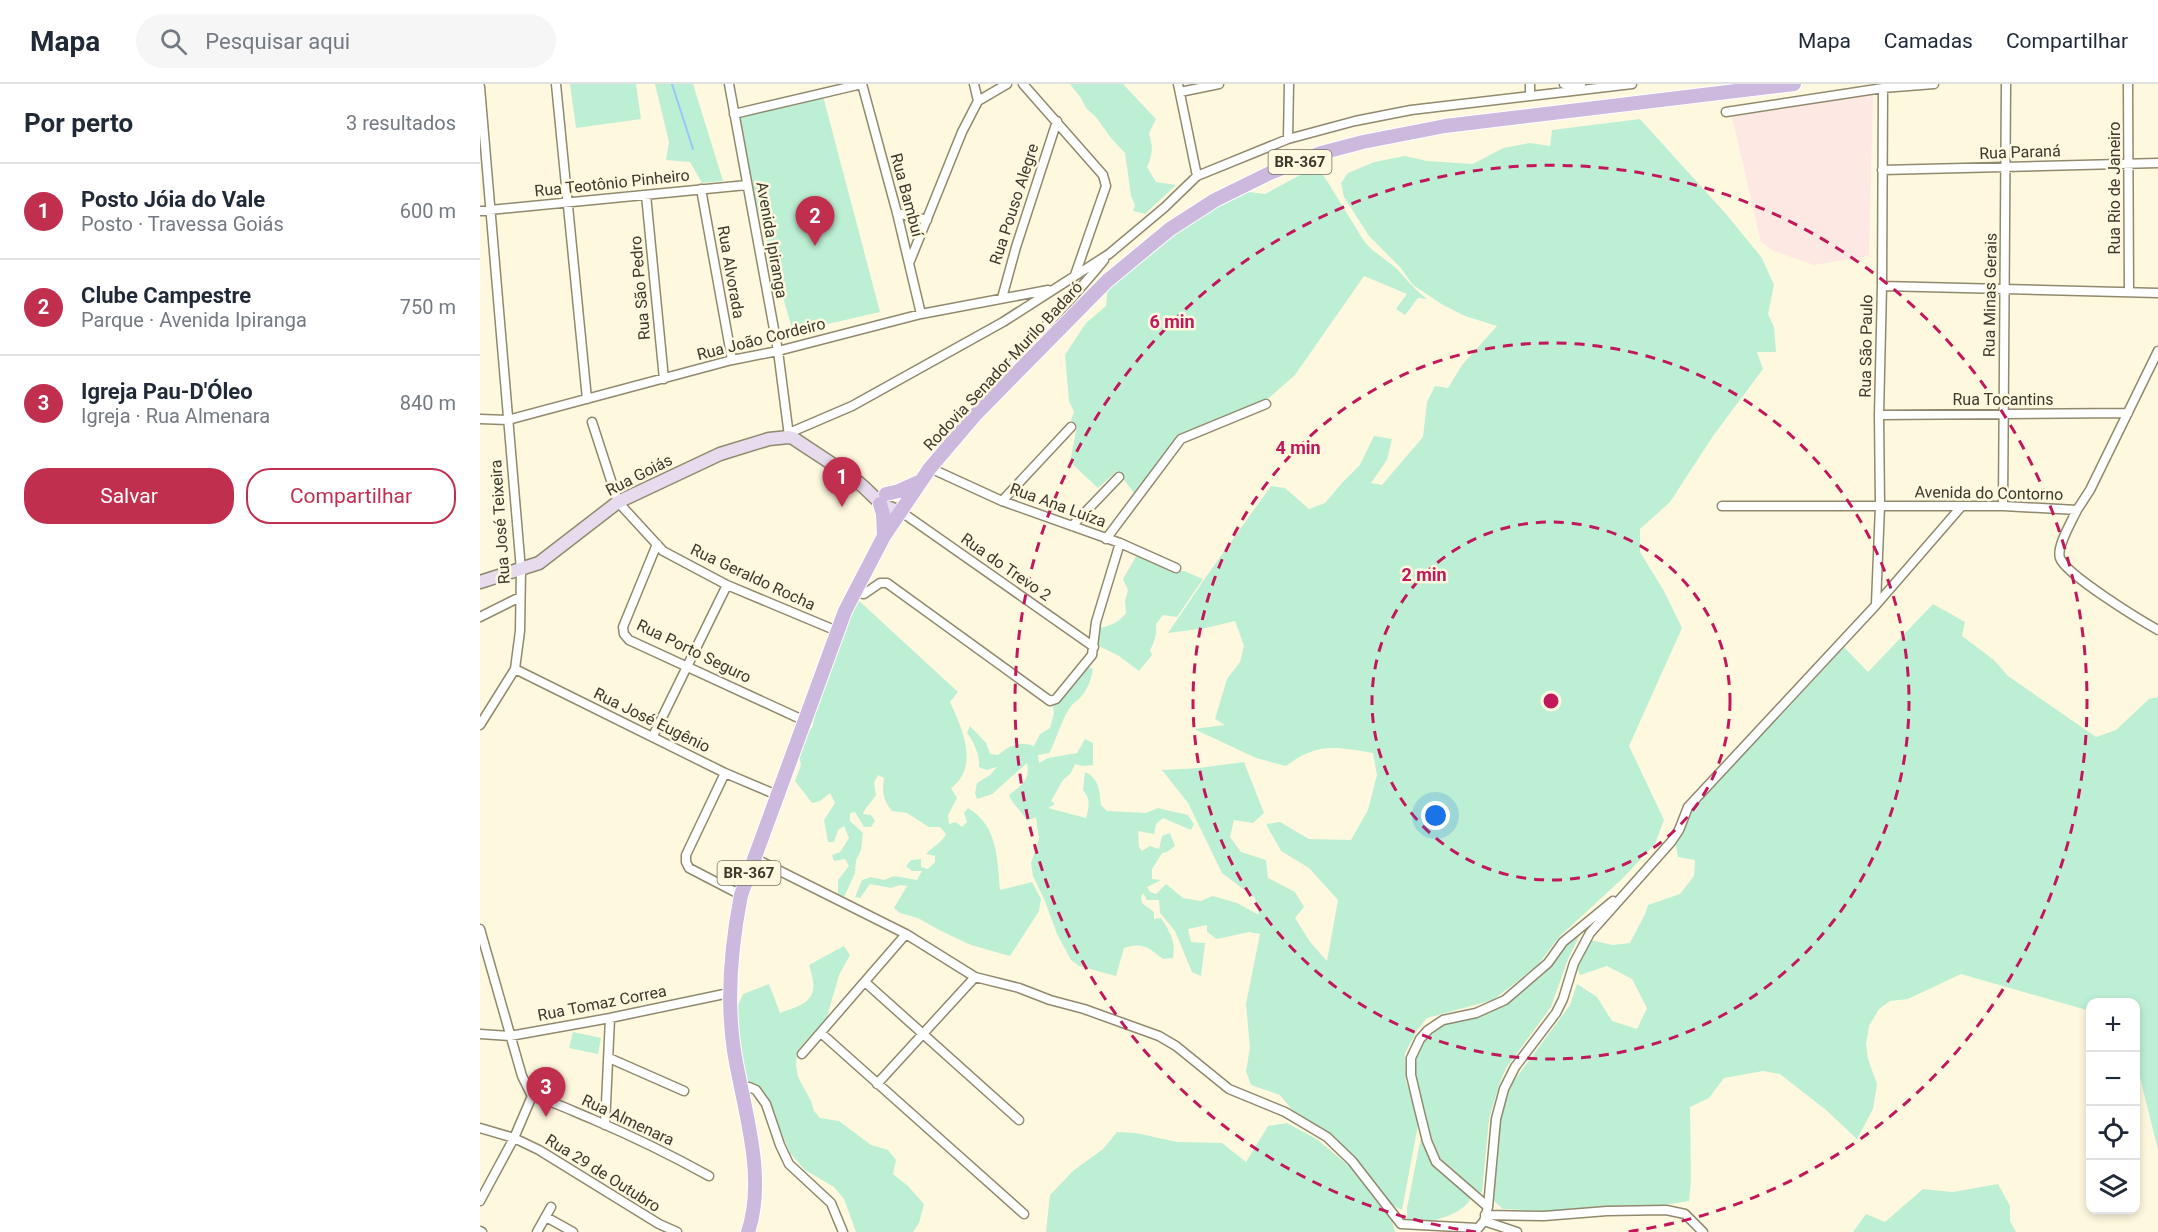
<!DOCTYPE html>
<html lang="pt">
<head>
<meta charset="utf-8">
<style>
  :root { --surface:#fff; --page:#f6f6f7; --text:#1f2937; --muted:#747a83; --line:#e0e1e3; --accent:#c02f4e }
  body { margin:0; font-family:Roboto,sans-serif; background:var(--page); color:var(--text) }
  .controls { position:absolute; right:18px; bottom:18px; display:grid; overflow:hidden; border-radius:12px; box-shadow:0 3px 9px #0003 }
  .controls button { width:54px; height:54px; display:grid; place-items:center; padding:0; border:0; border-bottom:2px solid var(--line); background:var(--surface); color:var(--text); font:30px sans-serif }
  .you { position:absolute; left:956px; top:732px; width:21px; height:21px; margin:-15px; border:4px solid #fff; border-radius:50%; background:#1a73e8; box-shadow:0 0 0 9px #1a73e833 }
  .badge { display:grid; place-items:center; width:39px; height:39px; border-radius:50%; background:var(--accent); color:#fff; font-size:20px; font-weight:700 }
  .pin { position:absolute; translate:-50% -50px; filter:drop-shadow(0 2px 3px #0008) }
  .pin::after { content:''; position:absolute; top:32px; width:21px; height:18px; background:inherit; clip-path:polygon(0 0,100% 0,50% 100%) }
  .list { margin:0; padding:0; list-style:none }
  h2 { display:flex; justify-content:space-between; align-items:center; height:78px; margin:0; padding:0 24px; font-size:26px }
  h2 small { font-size:20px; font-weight:400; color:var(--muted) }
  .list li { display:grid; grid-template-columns:39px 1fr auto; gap:18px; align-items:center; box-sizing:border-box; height:96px; padding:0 24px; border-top:2px solid var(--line) }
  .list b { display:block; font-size:22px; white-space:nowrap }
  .list p { margin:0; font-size:20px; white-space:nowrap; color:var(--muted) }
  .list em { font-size:20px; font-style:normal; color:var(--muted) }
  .actions { display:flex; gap:12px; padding:18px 24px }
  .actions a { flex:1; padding:14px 0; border:2px solid var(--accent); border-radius:24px; text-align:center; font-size:21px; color:var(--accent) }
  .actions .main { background:var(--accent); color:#fff }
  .icon { flex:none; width:33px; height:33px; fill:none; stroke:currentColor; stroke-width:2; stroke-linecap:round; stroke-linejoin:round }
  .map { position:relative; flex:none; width:1678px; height:1148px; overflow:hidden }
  header { display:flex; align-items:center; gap:36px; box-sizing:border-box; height:84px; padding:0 30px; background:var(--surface); border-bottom:2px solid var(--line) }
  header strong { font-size:28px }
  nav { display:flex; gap:33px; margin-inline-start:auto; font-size:21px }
  .search { width:420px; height:54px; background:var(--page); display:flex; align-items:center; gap:15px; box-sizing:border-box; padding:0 21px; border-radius:33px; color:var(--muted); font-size:22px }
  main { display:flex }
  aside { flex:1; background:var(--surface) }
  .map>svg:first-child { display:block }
  .industrial { fill:#fde8e3 }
  .green { fill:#bdefd4 }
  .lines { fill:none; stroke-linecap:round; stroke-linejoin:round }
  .stream { stroke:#99c8f8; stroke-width:2 }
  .street-casing { stroke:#91896d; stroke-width:11 }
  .secondary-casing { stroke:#91896d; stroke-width:15 }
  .primary-casing { stroke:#fff; stroke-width:16 }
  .street { stroke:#fff; stroke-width:8 }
  .secondary { stroke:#e6dcee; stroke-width:12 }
  .primary { stroke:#cdb9de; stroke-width:14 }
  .ring { fill:none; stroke:#c2185b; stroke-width:3; stroke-dasharray:10 8 }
  .labels { text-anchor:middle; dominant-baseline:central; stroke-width:5; stroke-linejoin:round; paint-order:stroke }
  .shield { fill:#fef8df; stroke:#767262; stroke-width:1.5 }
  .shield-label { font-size:15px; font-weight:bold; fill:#3c392d }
  .street-label { font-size:16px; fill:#3c392d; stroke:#fef8df }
  .centre { fill:#c2185b; stroke:#fef8df; stroke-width:3 }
  .ring-label { font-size:18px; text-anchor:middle; font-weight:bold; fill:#c2185b; stroke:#fef8df; stroke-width:5; stroke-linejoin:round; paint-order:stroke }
</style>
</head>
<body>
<header>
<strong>Mapa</strong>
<div class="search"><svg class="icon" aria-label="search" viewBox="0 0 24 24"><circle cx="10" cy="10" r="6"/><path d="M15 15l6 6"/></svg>Pesquisar aqui</div>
<nav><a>Mapa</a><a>Camadas</a><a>Compartilhar</a></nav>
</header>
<main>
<aside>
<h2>Por perto<small>3 resultados</small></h2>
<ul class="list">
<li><span class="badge">1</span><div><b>Posto Jóia do Vale</b><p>Posto · Travessa Goiás</p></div><em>600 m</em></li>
<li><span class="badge">2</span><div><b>Clube Campestre</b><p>Parque · Avenida Ipiranga</p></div><em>750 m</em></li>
<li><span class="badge">3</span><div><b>Igreja Pau-D'Óleo</b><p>Igreja · Rua Almenara</p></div><em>840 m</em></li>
</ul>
<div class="actions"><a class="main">Salvar</a><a>Compartilhar</a></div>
</aside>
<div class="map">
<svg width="1678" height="1148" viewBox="0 0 1678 1148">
  <rect width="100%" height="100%" fill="#fef8df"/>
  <!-- industrial -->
  <path class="industrial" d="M1393 9 1389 172 1334 181 1294 167 1281 158 1252 33Z"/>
  <!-- green -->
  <path class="green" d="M90 0H156L161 35 96 44Z
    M175 0H213L243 97 222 99 210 78 186 76 189 58Z
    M590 0H643L676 35 669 49C673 63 673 70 667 83L676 98 696 101 665 130 653 127 655 121 651 112 645 69 631 54 616 33 606 24 601 14Z
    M343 12 400 228 313 248 269 95 259 31Z
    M1160 35 1246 130 1282 174 1294 201 1288 230 1294 243 1296 268H1277L1283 285 1233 352 1190 418 1160 445V468L1184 507 1202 544 1149 662 1184 736 1175 760 1142 795 1080 852 1056 883 1013 916 947 934 938 945 925 969 926 998 934 1015 938 1041 922 1126 910 1120 878 1078 856 1056 814 1028 800 1011 771 1001 766 987 770 964 766 920 780 850 769 848 737 855 727 848V841L708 845 711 858 725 859 721 892 712 888 695 847 680 829 679 816H667L663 809 661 813 662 819 674 828V835L681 834C690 848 696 857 693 874L683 875C667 863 664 858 644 864L636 892 599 882 591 876 577 850 565 817 553 792 551 779 559 755 556 733 547 737C542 726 533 722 529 711 541 702 551 695 547 679L512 710 497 715 495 709 497 699 510 691 517 683 506 686 499 683C500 671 494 658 487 649L490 642 506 659 510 670 518 671C530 661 539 657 554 662L560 650 570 644 574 629 573 623 608 583 613 585C611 596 607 607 599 615 595 618 591 621 589 625 580 639 577 655 569 669L558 671 559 679 568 674 597 669 605 655 613 659V681L602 682 595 680 591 689 583 696 571 717 575 720 568 724 606 734C609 723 611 715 603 706L605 688C620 695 619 707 621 721L627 727 666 729 678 724 708 731 714 740 711 746 683 734 676 740 674 750 658 747 659 763 662 767 670 762 679 765 682 752 690 749 695 762 687 768 682 769 672 785V795L681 796 667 803 670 808 676 810 686 800 703 814 720 817 733 812 757 819 779 831 775 814 742 789 708 719 682 686 719 684 764 678 784 729 773 739 754 736 750 753 761 768 786 776 788 794 815 808 824 823 815 834 830 858 847 877 858 816 829 784 801 767 786 740 800 738 829 755 871 756 888 726 897 691 893 669C856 663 838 658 806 682L776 674 714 645 745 641 735 635 747 595 760 578 764 562 755 537 726 544 688 549 728 490 791 402 805 404 829 425 845 419 862 399 880 381 894 352 912 355 907 376 891 399 902 401 943 353 947 318 955 302 968 304 982 281 1017 242 985 232 963 221 933 201 920 183 889 152 864 113 861 99 868 89 894 78 925 72 947 77 993 80 1023 64 1050 59 1070 62 1072 46Z
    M837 82C853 105 867 130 882 154 891 168 905 174 917 185 927 196 935 206 947 215L938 214 925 231 916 225 927 210 884 192 815 291 789 314 719 342 696 354 655 410 637 387 618 404 590 378 597 342 591 336 594 328 589 317 585 271 606 239 626 222 628 202 699 147 761 107 785 110Z
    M658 469 684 480 691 487H704L723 495 697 533 683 531 676 540C677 549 675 558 670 566L672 571 659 587 639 572 615 560 619 544C631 542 639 538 646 529L645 517 648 506 643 495Z
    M376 514 478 608 470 618C482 644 500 683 471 704L477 714 468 731 469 740 476 738 482 743 487 738 484 729 488 724C518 742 517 774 520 806L552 798 561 815 559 827 530 872 491 861 459 846 438 834 420 829 414 824 427 802 420 801 411 804 390 800 380 814 375 813 382 796 391 793 404 796 414 792 437 796 442 787H432L426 782 431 776 441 775V783L448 785 455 778V772L446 770C453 762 461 760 466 750L460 743H449L427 729 412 727C403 716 402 708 404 694L398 691 394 698 396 711C393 717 385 723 383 730L391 731 395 737 391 743H384L375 728 370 729V737L383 749 381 766 376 776 375 789 364 813 358 810V796L369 782 365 775 354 777 352 771 360 768 369 754 364 742 358 746 354 758H348L344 736 355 719 350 709 340 717 332 719 315 697 321 681 318 668 323 654 333 642 334 623Z
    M1453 520 1485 538 1482 552 1514 576 1528 592 1616 653 1636 646 1669 615 1678 613V1066L1656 977V918H1610V927L1481 890 1428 915 1410 917 1399 925 1389 942 1386 960 1388 975 1397 1000 1393 1025 1377 1055 1346 1026 1300 990 1283 987 1244 994 1229 1014 1210 1023 1211 1096 1209 1117 1178 1122 1066 1127 1023 1125 1014 1117 1012 1099 1022 1026 1033 998 1090 921 1097 900 1117 913 1132 937 1157 945 1167 924 1152 895 1127 882 1100 891 1097 883 1110 856 1133 861 1150 859 1165 830 1168 821 1200 810 1214 792 1215 776 1198 773 1196 761 1211 727 1364 563 1388 588Z
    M1104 842 1088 875 1071 923 1026 984 1018 1004 1009 1035 1002 1109 996 1106 960 1074 948 1044 935 989V975L942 956 964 939 1027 917Z
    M364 862 370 871 359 891 347 933 317 967 316 981 318 993 331 1017 334 1027 340 1034 359 1037 391 1061 408 1066 416 1076 413 1090 428 1102 444 1120 439 1139 433 1148H376L364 1115 354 1103 325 1086 310 1069 287 1014 279 1003 264 995 256 926 263 910 289 900 300 929C330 919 340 914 329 881Z
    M93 948 121 954 118 970 89 964Z
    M807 1039 838 1056 869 1082 912 1137 915 1148H566L570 1111 593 1087 623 1065 637 1048 656 1049 697 1058 742 1059 766 1078 788 1042Z
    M942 1048 949 1068 992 1111C986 1132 945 1141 927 1137V1124Z
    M1518 1100 1530 1122V1137L1536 1148H1373L1386 1130 1405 1138 1443 1105 1473 1108Z"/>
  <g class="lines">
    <!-- stream -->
    <path class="stream" d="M192 0 213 65"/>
    <defs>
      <path id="street" d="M76 0 107 315
        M249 0 298 267 309 352
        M382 0 417 129 441 230
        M494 0 498 17
        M543 0 623 91 626 102 595 191
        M698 0 717 92
        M1084 0 1101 2
        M1648 0 1649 208
        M0 3 41 486 40 547 35 585 0 641
        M700 8 739 0
        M1050 12V0
        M1246 28 1403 4 1454 0
        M254 30 382 0
        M808 55 809 0
        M1402 86 1678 79
        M221 105 252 276
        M166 111 184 295
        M0 127 267 101
        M417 129 447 136
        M430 177 482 48 498 17 527 0
        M1402 202 1678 209
        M522 214 536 163 577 37
        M509 309C544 262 587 222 624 176
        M1399 331 1648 329
        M0 335 28 336 252 276 298 267 441 230 568 206
        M112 338 138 418 183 467 247 501 357 547
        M309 349 372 322 523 238 629 170 685 123 717 92 808 55 875 37 931 26 1152 0
        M450 384 522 417 640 459 696 484
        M522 417 591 343
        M1242 422H1523L1597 426 1610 406 1678 267
        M1523 422 1526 0
        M1597 426C1592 437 1576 463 1580 474 1585 490 1660 536 1678 546
        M420 427 614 563
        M592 442 639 393
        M626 455 701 355 786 320
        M177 460 143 543 144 550 149 556 325 637
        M373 508 384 510 400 499H407L570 617 576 615 612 571 616 538 640 459
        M1396 520 1400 422 1399 331 1402 202 1403 4
        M0 533 40 513
        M35 585 245 689 297 711
        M173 652 247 501
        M245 689 206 771V778L209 784 261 811
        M274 774 426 850 495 893 539 904 570 916 604 925 679 952 696 962 749 1005 805 1028 847 1053 872 1077 921 1140 997 1144
        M0 845 42 992 52 1012
        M385 898 539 1036
        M341 949 544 1130
        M0 950 30 952 130 934 249 909
        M322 970 426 850
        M129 974 204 1007
        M397 1000 495 893
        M261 1003H269L276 1006 286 1020 300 1061 309 1080 351 1119 363 1148
        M52 1012C73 1017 92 1027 112 1035 152 1052 191 1071 229 1092
        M125 1041 130 934
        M0 1044 34 1054 59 1066 179 1140 197 1148
        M0 1117 34 1054 52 1012
        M1008 1123 956 1078 947 1057 939 1025 931 991V974L940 955 948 946 963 936 996 929 1025 916 1068 879 1083 858 1133 817
        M1005 1131 1064 1132 1127 1127 1186 1126 1205 1130 1223 1148
        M66 1133 93 1148
        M1004 1137 1037 1148
        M0 1147 2 1148
        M57 1148 71 1123
        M995 1148 1004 1137 1008 1123 1016 1035 1024 1005 1035 983 1076 929 1083 915 1094 879 1110 849 1191 758 1199 746 1208 723 1396 521 1481 423"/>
      <path id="secondary" d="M0 498 59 479 138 418 240 370 289 355 309 353 313 354C335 369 358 383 379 399 394 411 400 424 420 427"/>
      <path id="primary" d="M406 410 419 407 439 398
        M400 420 403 430 404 452
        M268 1148C287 1092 263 1023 254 967 246 915 251 862 261 811L365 527 404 452 450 384 496 330 627 197 690 145 735 116 790 89 841 69 883 58 965 42 1314 0"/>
    </defs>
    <!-- street casing -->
    <use href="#street" class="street-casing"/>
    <!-- secondary casing -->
    <use href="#secondary" class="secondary-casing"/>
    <!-- primary casing -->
    <use href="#primary" class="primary-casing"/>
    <!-- street -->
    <use href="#street" class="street"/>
    <!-- secondary -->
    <use href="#secondary" class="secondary"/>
    <!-- primary -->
    <use href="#primary" class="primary"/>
  </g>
  <!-- distance rings -->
  <g class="ring">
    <circle cx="1071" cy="617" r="179"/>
    <circle cx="1071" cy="617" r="358"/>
    <path d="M996 1148A536 536 0 1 1 1146 1148"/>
  </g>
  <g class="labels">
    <!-- shield labels -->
    <g class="shield">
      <rect x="788.5" y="66" width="63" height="24" rx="4.5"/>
      <rect x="237.5" y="777" width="63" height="24" rx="4.5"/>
    </g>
    <g class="shield-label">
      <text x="820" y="78">BR-367</text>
      <text x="269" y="789">BR-367</text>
    </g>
    <!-- street labels -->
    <g class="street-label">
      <text transform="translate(1540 68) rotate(-2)">Rua Paraná</text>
      <text transform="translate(132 99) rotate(-6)">Rua Teotônio Pinheiro</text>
      <text transform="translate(1634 104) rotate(-90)">Rua Rio de Janeiro</text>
      <text transform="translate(427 111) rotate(75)">Rua Bambuí</text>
      <text transform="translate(534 120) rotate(-72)">Rua Pouso Alegre</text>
      <text transform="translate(292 156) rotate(80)">Avenida Ipiranga</text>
      <text transform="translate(251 188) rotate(80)">Rua Alvorada</text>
      <text transform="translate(160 204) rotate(-95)">Rua São Pedro</text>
      <text transform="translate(1510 211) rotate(-89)">Rua Minas Gerais</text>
      <text transform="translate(281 255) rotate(-14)">Rua João Cordeiro</text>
      <text transform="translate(1386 262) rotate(-89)">Rua São Paulo</text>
      <text transform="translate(523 282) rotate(-47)">Rodovia Senador Murilo Badaró</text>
      <text x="1523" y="315">Rua Tocantins</text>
      <text transform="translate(159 391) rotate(-27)">Rua Goiás</text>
      <text transform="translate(1509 409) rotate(1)">Avenida do Contorno</text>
      <text transform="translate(578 421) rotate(20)">Rua Ana Luíza</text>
      <text transform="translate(20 438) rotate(-94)">Rua José Teixeira</text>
      <text transform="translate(526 483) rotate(35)">Rua do Trevo 2</text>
      <text transform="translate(273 493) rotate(25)">Rua Geraldo Rocha</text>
      <text transform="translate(214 567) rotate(26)">Rua Porto Seguro</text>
      <text transform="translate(172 636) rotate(26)">Rua José Eugênio</text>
      <text transform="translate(122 919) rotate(-11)">Rua Tomaz Correa</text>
      <text transform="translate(148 1036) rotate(25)">Rua Almenara</text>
      <text transform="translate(123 1089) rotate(32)">Rua 29 de Outubro</text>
    </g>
  </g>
  <circle cx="1071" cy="617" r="9" class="centre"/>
  <g class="ring-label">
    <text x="692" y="244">6 min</text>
    <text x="818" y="370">4 min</text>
    <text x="944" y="497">2 min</text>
  </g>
</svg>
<div class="controls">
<button>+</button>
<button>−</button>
<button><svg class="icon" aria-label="locate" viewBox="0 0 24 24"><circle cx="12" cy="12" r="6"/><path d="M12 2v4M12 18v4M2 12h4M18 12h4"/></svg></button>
<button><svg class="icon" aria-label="layers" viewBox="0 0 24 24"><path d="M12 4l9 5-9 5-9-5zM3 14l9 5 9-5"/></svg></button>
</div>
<div class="you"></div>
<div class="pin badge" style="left:362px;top:423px">1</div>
<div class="pin badge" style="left:335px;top:162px">2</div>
<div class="pin badge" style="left:66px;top:1033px">3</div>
</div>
</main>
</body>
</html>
